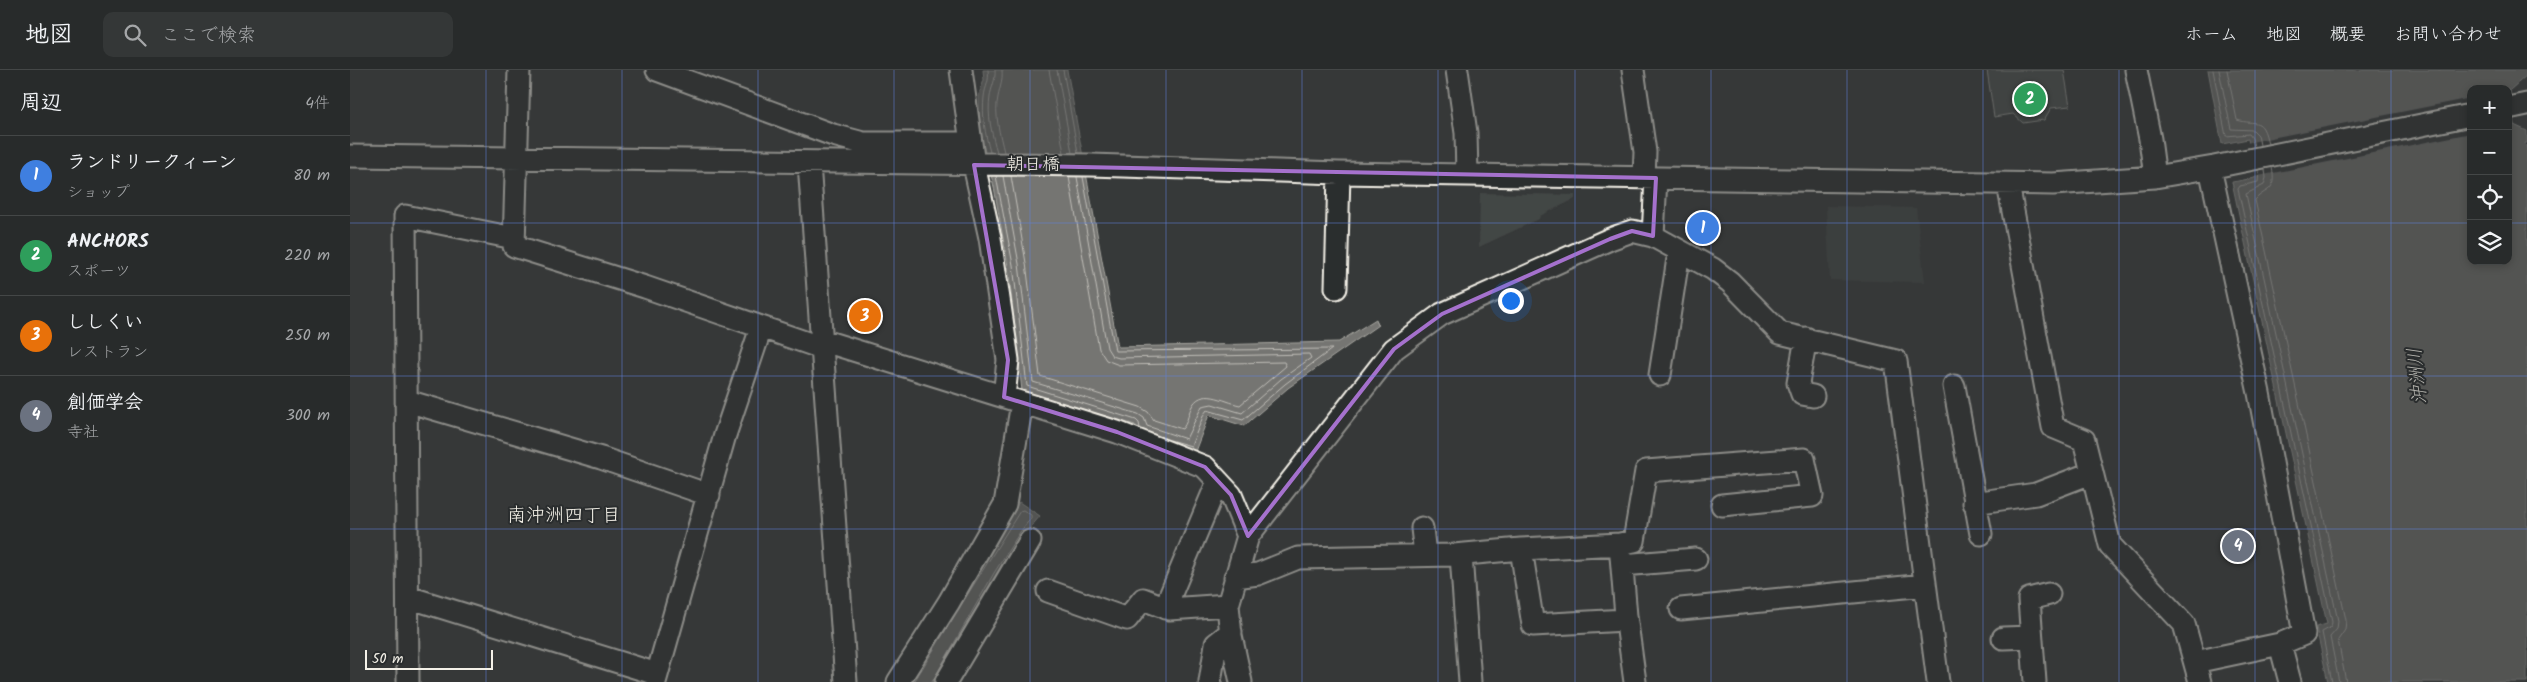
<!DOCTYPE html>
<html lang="ja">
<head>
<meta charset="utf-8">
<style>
  :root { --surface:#282b2b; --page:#343737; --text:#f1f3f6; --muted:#a5a7a9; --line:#444747; --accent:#ea580c }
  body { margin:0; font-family:Kalam,"Klee One",sans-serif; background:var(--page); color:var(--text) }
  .controls { position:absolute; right:15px; top:15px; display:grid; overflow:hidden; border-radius:10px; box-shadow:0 2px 8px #0003 }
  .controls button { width:45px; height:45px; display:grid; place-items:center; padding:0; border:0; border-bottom:1px solid var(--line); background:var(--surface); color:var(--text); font:25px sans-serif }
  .scale { position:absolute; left:15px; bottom:12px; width:128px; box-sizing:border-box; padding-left:5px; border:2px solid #f4f1e8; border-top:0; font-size:14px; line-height:18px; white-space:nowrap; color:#f4f1e8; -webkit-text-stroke:4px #2a2d2e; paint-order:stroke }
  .you { position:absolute; left:1160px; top:230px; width:18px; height:18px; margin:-12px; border:4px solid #fff; border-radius:50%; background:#1a73e8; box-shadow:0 0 0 8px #1a73e833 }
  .badge { display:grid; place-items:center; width:32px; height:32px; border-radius:50%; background:var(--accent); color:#fff; font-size:16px; font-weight:700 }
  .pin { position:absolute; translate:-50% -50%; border:2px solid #fff; box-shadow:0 1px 5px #0006 }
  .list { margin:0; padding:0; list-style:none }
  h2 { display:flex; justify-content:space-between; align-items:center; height:65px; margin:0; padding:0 20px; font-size:21px }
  h2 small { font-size:16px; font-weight:400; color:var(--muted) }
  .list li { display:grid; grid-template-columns:32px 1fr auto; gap:15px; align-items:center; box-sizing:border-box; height:80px; padding:0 20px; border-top:1px solid var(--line) }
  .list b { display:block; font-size:19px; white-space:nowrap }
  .list p { margin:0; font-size:16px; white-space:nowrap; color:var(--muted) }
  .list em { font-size:16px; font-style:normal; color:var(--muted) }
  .icon { flex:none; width:28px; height:28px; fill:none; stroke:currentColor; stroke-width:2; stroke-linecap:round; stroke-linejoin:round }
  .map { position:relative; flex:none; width:2177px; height:612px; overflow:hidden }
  header { display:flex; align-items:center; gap:30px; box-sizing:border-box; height:70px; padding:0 25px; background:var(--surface); border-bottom:1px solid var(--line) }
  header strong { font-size:24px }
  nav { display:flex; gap:28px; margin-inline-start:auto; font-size:18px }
  .search { width:350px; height:45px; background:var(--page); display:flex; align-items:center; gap:12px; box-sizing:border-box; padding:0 18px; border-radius:10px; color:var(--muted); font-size:19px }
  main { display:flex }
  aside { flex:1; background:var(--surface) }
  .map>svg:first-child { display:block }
  .built { fill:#434645 }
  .green { fill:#4e514f; stroke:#a1a19c }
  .water { fill:#757572; stroke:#a8a7a1; fill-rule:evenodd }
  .pier { fill:#363939 }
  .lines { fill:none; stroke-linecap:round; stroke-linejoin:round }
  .shore { stroke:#c1bfb9; stroke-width:1 }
  .minor-casing { stroke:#f4f1e8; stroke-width:25 }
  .minor { stroke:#2a2d2e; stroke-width:21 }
  .marked { fill:none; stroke:#a571cd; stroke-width:4; stroke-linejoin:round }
  .grid { fill:none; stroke:#5e7fdd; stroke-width:1; stroke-opacity:0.55 }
  .labels { text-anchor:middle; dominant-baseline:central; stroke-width:4; stroke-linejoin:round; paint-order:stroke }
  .street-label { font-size:18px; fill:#f4f1e8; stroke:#2a2d2e }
  .water-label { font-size:19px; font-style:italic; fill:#b4b3ad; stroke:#2a2d2e }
  .neighbourhood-label { font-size:19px; fill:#f4f1e8; stroke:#2a2d2e }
</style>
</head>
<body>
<header>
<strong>地図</strong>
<div class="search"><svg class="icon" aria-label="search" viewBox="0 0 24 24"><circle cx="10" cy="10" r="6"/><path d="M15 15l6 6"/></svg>ここで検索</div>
<nav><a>ホーム</a><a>地図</a><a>概要</a><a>お問い合わせ</a></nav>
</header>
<main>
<aside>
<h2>周辺<small>4件</small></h2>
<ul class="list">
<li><span class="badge" style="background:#3f7fe0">1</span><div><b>ランドリークィーン</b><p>ショップ</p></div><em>80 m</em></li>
<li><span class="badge" style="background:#2e9e5b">2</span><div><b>ANCHORS</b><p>スポーツ</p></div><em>220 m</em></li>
<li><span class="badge" style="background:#e8710a">3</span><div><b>ししくい</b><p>レストラン</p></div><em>250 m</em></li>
<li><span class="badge" style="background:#6b7280">4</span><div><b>創価学会</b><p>寺社</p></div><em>300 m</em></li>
</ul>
</aside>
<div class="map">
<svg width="2177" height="612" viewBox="0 0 2177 612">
  <rect width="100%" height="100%" fill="#363939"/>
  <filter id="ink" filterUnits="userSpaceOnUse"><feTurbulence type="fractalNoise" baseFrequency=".02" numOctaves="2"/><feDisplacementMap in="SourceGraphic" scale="10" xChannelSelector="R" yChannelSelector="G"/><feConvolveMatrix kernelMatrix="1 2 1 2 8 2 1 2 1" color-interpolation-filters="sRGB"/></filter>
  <g filter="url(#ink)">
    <!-- built -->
    <path class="built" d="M1130 123 1225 125V129L1190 146 1189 149 1129 177Z
      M1476 136 1566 138 1575 212 1480 210Z"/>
    <!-- green -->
    <path class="green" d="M1637 0H1714L1720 36 1701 38 1694 50 1673 53 1663 44 1644 47Z"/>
    <!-- water -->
    <path class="water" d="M633 0H717L768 277 989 272 1026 249 1028 255 938 318 894 356 859 345 844 384 784 363 785 355 672 321 658 196 644 117 630 62 629 24 634 10Z
      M1858 0H2177V5L2160 20 2164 55 2177 61V73H2175L2177 80V612H1978L1966 557 1977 554 1882 112 1905 108 1898 69 1872 74ZM2121 19H2158V191H2121Z
      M669 432 690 446 674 465 586 612H558Z"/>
    <!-- pier -->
    <path class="pier" d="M2121 28V63L1879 112 1902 106 1896 73Z"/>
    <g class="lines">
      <!-- shore -->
      <path class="shore" d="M638 0C640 12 635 16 634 27 632 45 635 64 640 82
        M645 0C646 11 641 17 640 27 637 45 642 65 647 82
        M652 0C653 11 650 17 648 27 644 44 650 65 654 82
        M699 0 714 83
        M707 0 722 83
        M713 0 728 83
        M1863 0 1876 66 1899 64 1902 68 1904 77
        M1869 0 1881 59 1903 60 1908 65 1910 75
        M1877 0 1887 50C1906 56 1912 45 1918 74
        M1922 97C1927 124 1916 117 1905 130L1996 550 1995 560 1988 570 1996 612
        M1915 99 1916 108 1914 115 1896 124 1988 551 1987 559 1980 567 1989 612
        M1909 100 1908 112 1890 116 1888 119 1982 552 1981 557 1972 562 1982 612
        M646 106 663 195 677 316 786 350 789 353 790 358
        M653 106 669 194 683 312 788 344 794 348 797 356 836 369 852 336 862 334 892 343 931 309 961 288 959 284 769 288 762 286 757 278 727 107
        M661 106 676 193 690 306 790 337 798 342 804 350 832 359C837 354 838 345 841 338 851 316 874 332 890 335L936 296 934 292 769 295 756 290 749 279 719 107
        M733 107 765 281 982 279 935 314 893 350 857 340 854 344 841 376 820 370
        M564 612 605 545
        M582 612 644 503 670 462 681 448V445L673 440 670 441 611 535"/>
      <defs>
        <path id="minor" d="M169 0 164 176 295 217 472 278
          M307 0 483 65 513 73H621
          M611 0 624 95 640 168 658 290 654 327
          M1107 0 1116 63 1117 105
          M1283 0 1295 82 1294 108
          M1786 0 1800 69 1805 107
          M2158 38 2177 34
          M0 86 741 95 989 103 1703 114 1805 107 1864 97 2121 45
          M459 93 496 612
          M1860 98 1909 323 1954 564 1930 574
          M1658 114 1703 357 1734 370 1760 475 1834 554 1850 612
          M1303 166 1306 108
          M986 218 989 103
          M1456 268 1448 313 1452 324 1463 326
          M471 270 767 362 855 397 881 425 898 466
          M1310 305 1329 182
          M1604 316 1631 464
          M57 331 251 388 359 425
          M1624 433 1686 424 1741 403
          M1072 458 1075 485
          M1171 479 1183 555 1276 550
          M1111 485 1120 612
          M1272 495 1346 489
          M885 507 908 504 948 488 1104 485 1171 479 1270 474
          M698 521 777 549 793 529 819 539 878 535
          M58 527 307 604
          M815 538 868 411
          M1331 539 1575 515
          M1653 568 1681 567
          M1845 592 1930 574 1940 612
          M58 612 55 146 164 168
          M305 612 375 365 411 258
          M548 612 599 532 655 434 672 333
          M596 612 680 471
          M860 612 866 574 881 562
          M891 612 881 566 878 535 898 466 1044 279 1092 244 1260 169 1282 161 1303 166 1363 199 1380 212 1430 263 1546 291 1588 612
          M1285 612 1276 546 1270 474 1284 471 1296 401 1454 389 1462 426 1372 435
          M1685 612 1679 529 1699 524"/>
      </defs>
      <!-- minor casing -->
      <use href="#minor" class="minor-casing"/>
      <!-- minor -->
      <use href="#minor" class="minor"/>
    </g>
  </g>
  <!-- marked area -->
  <path d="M0 0H2177V612H0ZM624 95 1306 108 1303 166 1282 161 1260 169 1092 244 1044 279 898 466 881 425 855 397 767 362 654 327 658 290Z" fill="#363939" fill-opacity=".55" fill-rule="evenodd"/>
  <path class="marked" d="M624 95 1306 108 1303 166 1282 161 1260 169 1092 244 1044 279 898 466 881 425 855 397 767 362 654 327 658 290Z"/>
  <!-- grid -->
  <path class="grid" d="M136 0V612M272 0V612M408 0V612M544 0V612M680 0V612M816 0V612M952 0V612M1088 0V612M1225 0V612M1361 0V612M1497 0V612M1633 0V612M1769 0V612M1905 0V612M2041 0V612M0 153H2121M2158 153H2177M0 306H2177M0 459H2177"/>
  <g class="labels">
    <!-- street labels -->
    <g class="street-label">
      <text x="683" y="95">朝日橋</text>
    </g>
    <!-- water labels -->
    <g class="water-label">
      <text transform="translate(2068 306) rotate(-96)">沖洲川</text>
    </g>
    <!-- neighbourhood labels -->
    <g class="neighbourhood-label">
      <text x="214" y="446">南沖洲四丁目</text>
    </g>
  </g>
</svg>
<div class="controls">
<button>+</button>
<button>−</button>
<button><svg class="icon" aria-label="locate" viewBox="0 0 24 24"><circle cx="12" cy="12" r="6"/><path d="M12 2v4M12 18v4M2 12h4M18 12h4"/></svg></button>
<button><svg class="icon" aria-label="layers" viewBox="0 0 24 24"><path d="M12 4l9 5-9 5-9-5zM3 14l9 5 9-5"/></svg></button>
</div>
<div class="scale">50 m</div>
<div class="you"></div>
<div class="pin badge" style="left:1353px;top:158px;background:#3f7fe0">1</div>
<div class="pin badge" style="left:1680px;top:29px;background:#2e9e5b">2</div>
<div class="pin badge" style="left:515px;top:246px;background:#e8710a">3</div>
<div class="pin badge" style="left:1888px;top:476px;background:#6b7280">4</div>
</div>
</main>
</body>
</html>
